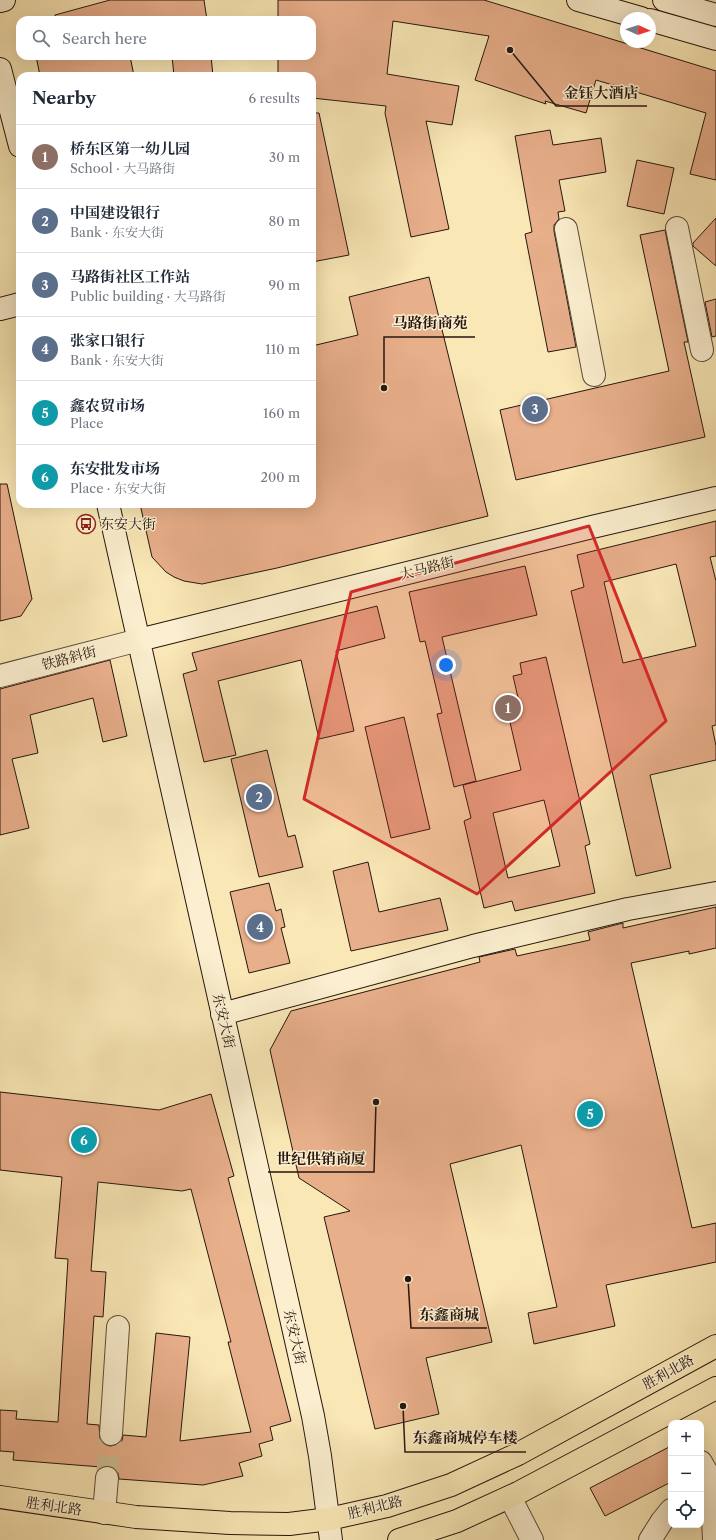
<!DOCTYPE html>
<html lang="en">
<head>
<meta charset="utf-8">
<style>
  :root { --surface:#fff; --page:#f6f6f7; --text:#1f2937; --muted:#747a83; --line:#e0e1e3; --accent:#7c3aed }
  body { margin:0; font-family:"Libre Caslon Text","Noto Serif SC",serif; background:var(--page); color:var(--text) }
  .controls { position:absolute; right:12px; bottom:12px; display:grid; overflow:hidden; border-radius:8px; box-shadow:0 4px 16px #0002 }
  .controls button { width:36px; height:36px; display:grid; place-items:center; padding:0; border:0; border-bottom:1px solid var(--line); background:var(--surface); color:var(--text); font:20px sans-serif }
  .compass { position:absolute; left:620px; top:12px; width:36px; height:36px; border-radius:50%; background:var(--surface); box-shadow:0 4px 16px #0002; rotate:93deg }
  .you { position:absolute; left:446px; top:665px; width:14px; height:14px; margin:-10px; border:3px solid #fff; border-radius:50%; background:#1a73e8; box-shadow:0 0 0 6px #1a73e833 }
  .badge { display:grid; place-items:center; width:26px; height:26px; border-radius:50%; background:var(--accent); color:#fff; font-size:13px; font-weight:700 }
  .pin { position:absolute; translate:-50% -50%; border:2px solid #fff; box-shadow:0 1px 4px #0006 }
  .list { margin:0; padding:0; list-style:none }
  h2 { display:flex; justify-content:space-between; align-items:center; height:52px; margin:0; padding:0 16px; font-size:17px }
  h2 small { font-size:13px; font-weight:400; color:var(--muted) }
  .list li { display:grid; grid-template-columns:26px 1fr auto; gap:12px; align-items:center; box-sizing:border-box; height:64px; padding:0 16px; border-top:1px solid var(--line) }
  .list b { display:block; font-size:15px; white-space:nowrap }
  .list p { margin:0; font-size:13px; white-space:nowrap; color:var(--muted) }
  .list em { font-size:13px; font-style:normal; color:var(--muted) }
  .icon { flex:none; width:22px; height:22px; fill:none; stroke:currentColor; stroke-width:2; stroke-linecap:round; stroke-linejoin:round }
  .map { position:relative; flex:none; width:716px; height:1540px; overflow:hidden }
  .search { position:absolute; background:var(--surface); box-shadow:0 4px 16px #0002; left:16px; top:16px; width:300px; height:44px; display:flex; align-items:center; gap:10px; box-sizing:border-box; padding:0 14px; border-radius:12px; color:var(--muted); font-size:15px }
  .panel { position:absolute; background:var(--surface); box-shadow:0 4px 16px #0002; left:16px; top:72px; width:300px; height:436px; border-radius:12px }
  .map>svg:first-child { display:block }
  .building { fill:#e8af8b; stroke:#26160f; fill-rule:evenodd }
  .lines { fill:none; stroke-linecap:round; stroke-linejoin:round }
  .street-tunnel { stroke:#cfbd94; stroke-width:22; stroke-dasharray:22 11; stroke-linecap:butt }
  .street-casing { stroke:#5b4a38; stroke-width:24 }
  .secondary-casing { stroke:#26160f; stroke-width:24 }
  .highway-casing { stroke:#26160f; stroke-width:24 }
  .street { stroke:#fbefcf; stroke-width:22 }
  .secondary { stroke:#fbefcf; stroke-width:22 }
  .highway { stroke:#f9e7b5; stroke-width:22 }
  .marked { fill:#d62828; fill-opacity:0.2; stroke:#d62828; stroke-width:3; stroke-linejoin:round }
  .labels { text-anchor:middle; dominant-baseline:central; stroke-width:3; stroke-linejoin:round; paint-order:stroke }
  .poi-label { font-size:14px; fill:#26160f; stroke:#fbefcf; text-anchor:start }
  .street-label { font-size:14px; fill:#26160f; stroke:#fbefcf }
  .leader { fill:none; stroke:#26160f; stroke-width:1.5 }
  .callout-dot { fill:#26160f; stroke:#fbefcf; stroke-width:1.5 }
  .callout-label { font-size:15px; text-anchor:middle; font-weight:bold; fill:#26160f; stroke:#fbefcf; stroke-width:3; stroke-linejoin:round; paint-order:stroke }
</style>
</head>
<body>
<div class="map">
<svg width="716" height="1540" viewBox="0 0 716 1540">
  <rect width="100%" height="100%" fill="#f9e7b5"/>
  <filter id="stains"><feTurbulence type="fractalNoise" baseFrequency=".005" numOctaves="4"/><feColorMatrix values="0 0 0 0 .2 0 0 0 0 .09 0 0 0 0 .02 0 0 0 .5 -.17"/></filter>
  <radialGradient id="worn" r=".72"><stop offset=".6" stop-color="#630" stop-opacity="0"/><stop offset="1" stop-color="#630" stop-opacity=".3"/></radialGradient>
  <!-- building -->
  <path class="building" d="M110 0H204L207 20H55V15Z
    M278 0H484L716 71V180L690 174 706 113 596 80 586 113 545 101 546 104 475 80 489 36 393 21 387 74 459 86 452 125 426 121 449 229 411 237 385 113 386 106 312 98V76H278V56H312V20H278Z
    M36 56H130L134 76H40Z
    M172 56H211L213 76H174Z
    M312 113H319L349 255 312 262Z
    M550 130 553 145 601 138 606 172 559 180 565 211 558 212 559 219 554 225V231L576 347 548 352 525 234 532 232 515 136Z
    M637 160 674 168 664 214 627 206Z
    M716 218V266L693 246V243Z
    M665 230 688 342H684L705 437 516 480 500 410 669 371 640 235Z
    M429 277 488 516 277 568 202 584 184 581 174 577 166 572 152 557 140 504H312V346L358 335 349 297Z
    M716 299V336L712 337 705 302Z
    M0 484H7L32 599 21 616 0 621Z
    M716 521V556L710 557 716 581V725L712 726 716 746V760L650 775 671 868 636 876 571 591 584 587 577 555ZM676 564 696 646 623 663 604 582Z
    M525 566 537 615 442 637 476 781 454 787 437 714 442 713 425 641 420 642 409 592Z
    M377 606 385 638 336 651 354 731 319 739 301 660 218 681 236 755 204 762 183 674 197 670 192 653Z
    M546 657 590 844 585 846 595 893 515 911 512 901 484 908 464 821 471 818 463 785 521 770 506 705 519 702 513 676 522 674 520 663ZM544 800 560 866 508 878 493 813Z
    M110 660 127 736 103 742 93 698 30 715 38 753 12 759 29 828 0 835V689Z
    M404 717 430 829 391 838 365 727Z
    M267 750 288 837 295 835 303 867 259 877 231 759Z
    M368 862 379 912 440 898 448 930 351 951 333 871Z
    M269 883 276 911 281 909 285 927 281 928 290 963 249 973 230 892Z
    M716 907V948L689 954V951L631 963 692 1228 716 1223V1262L606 1285 615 1326 534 1344 528 1313 557 1307 521 1145 450 1164 492 1342 426 1358 439 1414 375 1429 324 1217 350 1211 299 1178 270 1050 291 1011 480 962 479 957 515 949 517 956 590 940 588 932 623 923V928Z
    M0 1092 159 1110 211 1094 234 1176 228 1178 291 1421 270 1427 273 1440 259 1444 262 1456 239 1463 243 1476 203 1485 119 1479 118 1472 114 1468 108 1466 101 1467 13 1460 14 1452 0 1451V1410L17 1411 16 1419 58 1422 68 1259 55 1258 62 1177 0 1170ZM98 1182 182 1191 191 1189 231 1342H228L251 1432 180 1441 190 1337 156 1333 146 1437 123 1435 122 1441 117 1445 110 1446 104 1444 100 1439 99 1425 87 1424 94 1316 103 1317 106 1272 91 1271Z
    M671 1446V1482L605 1516 590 1488Z"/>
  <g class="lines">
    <!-- street-tunnel -->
    <path class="street-tunnel" d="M107 1478 111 1434"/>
    <defs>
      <path id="street" d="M677 228 702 350
        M566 229 594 375
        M0 676 139 640
        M111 1434 118 1327
        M701 1462 711 1480 716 1477
        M701 1485 711 1480 714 1540
        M510 1497 532 1540
        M104 1513 107 1478
        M650 1540 662 1521 671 1510"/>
      <path id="secondary" d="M578 0 641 18
        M664 0 716 15
        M0 1 4 0
        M650 20 716 39
        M0 69 20 146
        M0 309 20 304
        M108 504 313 1416 320 1456 331 1540
        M139 640 592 527 716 498
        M222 1014 473 946 628 909 716 893"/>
      <path id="highway" d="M0 1497 136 1517 230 1523 289 1524 329 1519 387 1506 451 1485 518 1454 716 1346
        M399 1540 457 1521 518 1493 716 1388"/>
    </defs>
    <!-- street casing -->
    <use href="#street" class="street-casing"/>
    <!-- secondary casing -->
    <use href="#secondary" class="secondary-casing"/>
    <!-- highway casing -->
    <use href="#highway" class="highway-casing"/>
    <!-- street -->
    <use href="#street" class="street"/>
    <!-- secondary -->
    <use href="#secondary" class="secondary"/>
    <!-- highway -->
    <use href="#highway" class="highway"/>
  </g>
  <!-- marked area -->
  <path class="marked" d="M589 526 666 721 477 894 304 799 351 592Z"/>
  <!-- icons -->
  <defs>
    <symbol id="bus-ring" viewBox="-11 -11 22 22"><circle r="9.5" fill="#fbefcf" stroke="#8f2418" stroke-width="1.5"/><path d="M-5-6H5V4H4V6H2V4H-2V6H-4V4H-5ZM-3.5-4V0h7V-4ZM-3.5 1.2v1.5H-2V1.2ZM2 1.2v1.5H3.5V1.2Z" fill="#8f2418"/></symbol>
  </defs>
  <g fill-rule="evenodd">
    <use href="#bus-ring" x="75" y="513" width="22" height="22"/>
  </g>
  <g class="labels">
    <!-- poi labels -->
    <g class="poi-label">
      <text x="100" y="524">东安大街</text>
    </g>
    <!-- street labels -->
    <g class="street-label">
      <text transform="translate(427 568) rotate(-14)">大马路街</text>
      <text transform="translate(69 658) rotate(-15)">铁路斜街</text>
      <text transform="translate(224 1021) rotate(77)">东安大街</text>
      <text transform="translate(295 1337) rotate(77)">东安大街</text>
      <text transform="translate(668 1372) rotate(-29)">胜利北路</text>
      <text transform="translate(54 1506) rotate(8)">胜利北路</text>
      <text transform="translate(375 1507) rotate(-14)">胜利北路</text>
    </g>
  </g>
  <!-- callouts -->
  <path class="leader" d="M510 50L556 106H647M384 388L384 337H475M376 1102L374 1172H268M408 1279L411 1328H487M403 1406L405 1452H526"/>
  <g class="callout-dot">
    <circle cx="510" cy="50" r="4"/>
    <circle cx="384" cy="388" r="4"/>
    <circle cx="376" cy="1102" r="4"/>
    <circle cx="408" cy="1279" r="4"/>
    <circle cx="403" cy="1406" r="4"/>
  </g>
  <g class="callout-label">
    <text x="601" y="98">金钰大酒店</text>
    <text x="430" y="328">马路街商苑</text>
    <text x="321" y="1164">世纪供销商厦</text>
    <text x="449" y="1320">东鑫商城</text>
    <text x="465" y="1443">东鑫商城停车楼</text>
  </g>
  <rect width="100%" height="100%" filter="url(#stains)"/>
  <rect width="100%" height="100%" fill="url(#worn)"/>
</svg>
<div class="controls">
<button>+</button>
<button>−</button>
<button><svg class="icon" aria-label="locate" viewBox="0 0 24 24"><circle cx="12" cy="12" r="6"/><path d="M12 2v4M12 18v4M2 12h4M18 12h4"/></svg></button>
</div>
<svg class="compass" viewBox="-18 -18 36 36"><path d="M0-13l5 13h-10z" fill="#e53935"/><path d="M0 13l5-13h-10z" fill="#747a83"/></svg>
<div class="you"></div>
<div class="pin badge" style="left:508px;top:708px;background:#8d6e63">1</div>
<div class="pin badge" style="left:259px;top:797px;background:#5c6f8a">2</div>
<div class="pin badge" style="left:535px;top:409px;background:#5c6f8a">3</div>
<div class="pin badge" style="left:260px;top:927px;background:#5c6f8a">4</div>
<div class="pin badge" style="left:590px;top:1114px;background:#0f9aa8">5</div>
<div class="pin badge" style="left:84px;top:1140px;background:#0f9aa8">6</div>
<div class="search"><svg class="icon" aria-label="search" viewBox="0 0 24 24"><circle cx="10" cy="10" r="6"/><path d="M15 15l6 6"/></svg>Search here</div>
<section class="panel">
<h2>Nearby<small>6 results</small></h2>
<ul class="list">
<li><span class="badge" style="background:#8d6e63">1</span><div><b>桥东区第一幼儿园</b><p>School · 大马路街</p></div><em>30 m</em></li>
<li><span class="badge" style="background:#5c6f8a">2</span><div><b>中国建设银行</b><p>Bank · 东安大街</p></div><em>80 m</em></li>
<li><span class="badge" style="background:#5c6f8a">3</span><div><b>马路街社区工作站</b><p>Public building · 大马路街</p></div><em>90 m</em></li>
<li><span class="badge" style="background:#5c6f8a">4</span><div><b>张家口银行</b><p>Bank · 东安大街</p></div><em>110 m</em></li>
<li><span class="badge" style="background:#0f9aa8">5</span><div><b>鑫农贸市场</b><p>Place</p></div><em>160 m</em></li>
<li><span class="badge" style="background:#0f9aa8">6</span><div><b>东安批发市场</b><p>Place · 东安大街</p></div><em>200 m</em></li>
</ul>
</section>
</div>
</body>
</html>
